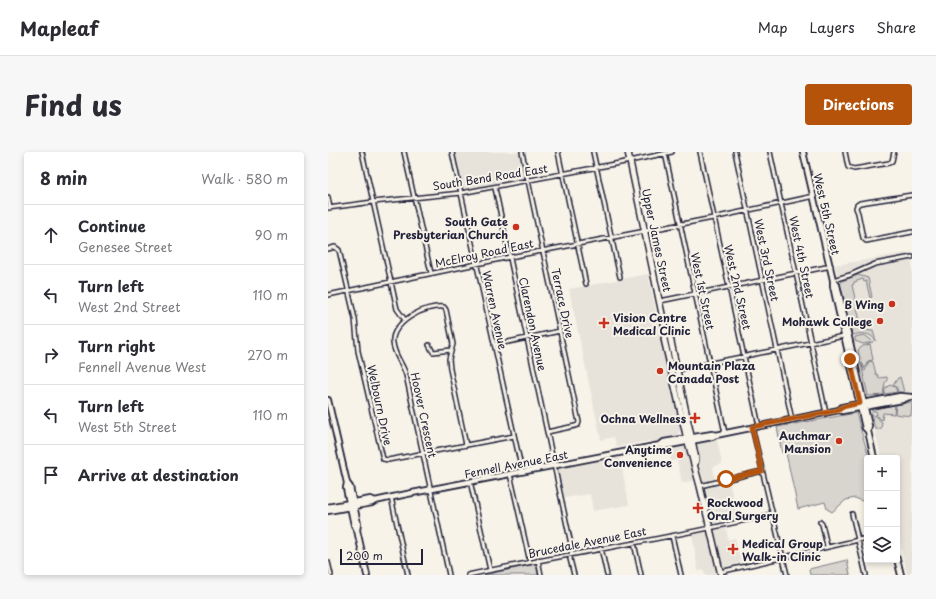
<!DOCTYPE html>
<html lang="en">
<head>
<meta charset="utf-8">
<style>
  :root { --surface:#fff; --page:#f7f7f7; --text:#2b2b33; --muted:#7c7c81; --line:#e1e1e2; --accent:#b45309 }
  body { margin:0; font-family:"Playpen Sans",sans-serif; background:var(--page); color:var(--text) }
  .controls { position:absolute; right:12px; bottom:12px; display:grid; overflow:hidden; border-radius:4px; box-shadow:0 2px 6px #0003 }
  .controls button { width:36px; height:36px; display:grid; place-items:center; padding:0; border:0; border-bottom:1px solid var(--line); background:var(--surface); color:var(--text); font:20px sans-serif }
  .scale { position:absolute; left:12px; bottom:10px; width:83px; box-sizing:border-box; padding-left:4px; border:2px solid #22223b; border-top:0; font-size:11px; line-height:14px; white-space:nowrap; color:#22223b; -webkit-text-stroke:3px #f7f3e8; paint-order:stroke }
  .stop { position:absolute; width:12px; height:12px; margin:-9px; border:3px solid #b45309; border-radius:50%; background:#fff }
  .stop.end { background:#b45309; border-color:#fff; box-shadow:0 1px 4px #0008 }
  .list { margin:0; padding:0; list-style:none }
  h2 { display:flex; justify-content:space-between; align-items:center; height:52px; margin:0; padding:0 16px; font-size:17px }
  h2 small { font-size:13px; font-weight:400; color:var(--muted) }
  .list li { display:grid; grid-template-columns:26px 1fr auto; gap:12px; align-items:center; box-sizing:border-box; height:60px; padding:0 16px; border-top:1px solid var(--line) }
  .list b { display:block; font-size:15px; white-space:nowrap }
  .list p { margin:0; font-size:13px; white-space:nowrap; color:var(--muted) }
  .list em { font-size:13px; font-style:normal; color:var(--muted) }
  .icon { flex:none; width:22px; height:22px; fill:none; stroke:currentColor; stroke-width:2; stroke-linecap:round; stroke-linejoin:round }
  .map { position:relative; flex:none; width:584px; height:423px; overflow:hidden; border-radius:4px }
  header { display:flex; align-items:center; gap:24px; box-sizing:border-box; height:56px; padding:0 20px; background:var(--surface); border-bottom:1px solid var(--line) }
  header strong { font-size:19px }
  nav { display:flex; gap:22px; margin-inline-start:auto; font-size:14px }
  .intro { display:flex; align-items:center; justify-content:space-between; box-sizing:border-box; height:96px; padding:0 24px }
  h1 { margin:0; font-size:28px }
  .button { padding:10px 18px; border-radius:4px; background:var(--accent); color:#fff; font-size:14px; font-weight:700 }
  main { display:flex; gap:24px; padding:0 24px }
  aside { flex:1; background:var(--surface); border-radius:4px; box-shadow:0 2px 6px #0003 }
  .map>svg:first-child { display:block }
  .built { fill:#e7e3db }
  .green { fill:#d8d5cf; stroke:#7d7c85 }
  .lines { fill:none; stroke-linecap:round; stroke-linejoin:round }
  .minor-casing { stroke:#22223b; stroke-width:6 }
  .secondary-casing { stroke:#22223b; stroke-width:8 }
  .primary-casing { stroke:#22223b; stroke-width:8 }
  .minor { stroke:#f7f3e8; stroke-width:3 }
  .secondary { stroke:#f7f3e8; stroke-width:4.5 }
  .primary { stroke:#f7f3e8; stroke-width:5 }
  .route { stroke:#b45309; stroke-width:5 }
  .poi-dot { fill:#c8321e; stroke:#f7f3e8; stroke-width:1.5 }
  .labels { text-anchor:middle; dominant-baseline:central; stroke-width:4; stroke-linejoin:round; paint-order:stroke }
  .street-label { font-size:11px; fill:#22223b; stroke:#f7f3e8 }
  .poi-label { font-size:11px; font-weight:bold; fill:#22223b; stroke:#f7f3e8; text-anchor:end }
</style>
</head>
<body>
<header>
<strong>Mapleaf</strong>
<nav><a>Map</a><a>Layers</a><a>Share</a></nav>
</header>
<div class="intro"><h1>Find us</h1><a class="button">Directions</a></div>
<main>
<aside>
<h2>8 min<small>Walk · 580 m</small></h2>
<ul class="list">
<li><svg class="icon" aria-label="ahead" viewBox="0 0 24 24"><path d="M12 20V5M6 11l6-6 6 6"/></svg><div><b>Continue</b><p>Genesee Street</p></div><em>90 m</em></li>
<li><svg class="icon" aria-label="left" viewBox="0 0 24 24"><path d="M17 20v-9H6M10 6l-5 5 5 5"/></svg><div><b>Turn left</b><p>West 2nd Street</p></div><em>110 m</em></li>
<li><svg class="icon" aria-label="right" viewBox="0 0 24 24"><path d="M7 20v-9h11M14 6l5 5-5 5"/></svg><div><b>Turn right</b><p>Fennell Avenue West</p></div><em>270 m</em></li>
<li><svg class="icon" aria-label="left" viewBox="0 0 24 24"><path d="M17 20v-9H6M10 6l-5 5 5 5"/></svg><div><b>Turn left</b><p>West 5th Street</p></div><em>110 m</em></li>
<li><svg class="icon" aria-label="arrive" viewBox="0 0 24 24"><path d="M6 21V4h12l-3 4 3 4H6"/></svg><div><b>Arrive at destination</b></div></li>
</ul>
</aside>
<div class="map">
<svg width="584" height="423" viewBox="0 0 584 423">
  <rect width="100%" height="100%" fill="#f7f3e8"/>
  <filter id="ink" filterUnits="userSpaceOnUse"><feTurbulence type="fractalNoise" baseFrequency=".025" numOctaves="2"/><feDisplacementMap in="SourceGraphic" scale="8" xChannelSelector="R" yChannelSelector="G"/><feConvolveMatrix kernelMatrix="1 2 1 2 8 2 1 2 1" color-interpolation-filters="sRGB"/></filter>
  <g filter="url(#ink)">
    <!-- built -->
    <path class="built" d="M126 0H192L197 26 196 27 135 38Z
      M584 100V241L564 242 542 246 537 245 535 240 523 181 507 113Z
      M320 122 353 278 347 286 326 290 321 289 289 295 286 285 273 288 241 137Z
      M584 249V423H579L569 377V306H553L543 261 545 256Z
      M389 287 394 312 385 315 387 327 375 330 367 291Z
      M357 293 367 328 354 331 349 308 343 309 341 296Z
      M292 305 301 353 265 359 262 342 236 346 230 317Z
      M401 328 409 367 385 373 377 334Z
      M398 375 400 388 407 386 413 411 395 416 386 378Z
      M380 380 389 423H377L376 418 370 419 364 383Z"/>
    <!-- green -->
    <path class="green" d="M530 123 540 126 544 145 542 146 538 129 536 130 535 127 526 130V132L524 133 534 178 545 179 548 189C542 180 534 181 524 183L512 132 514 129Z
      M536 183 542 187 545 190 535 192 527 189V185Z
      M542 192 545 208 540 209 536 217 535 212 532 211 530 198 535 194Z
      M541 209 545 210 548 222 550 223 551 226 559 225V228L557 231 555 243 540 244 533 212H534L535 218 537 219Z
      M570 226 572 225 576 240H570L569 236 565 233Z
      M562 233 567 235 569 240 556 242 557 236Z
      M584 250 583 264 567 262 568 253Z
      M567 253 566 262 555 261 554 268 547 263H549L548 259H543L545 257Z
      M528 261 541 306H539V351L527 346 518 348 504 360 499 357 497 350 470 357 458 301H454L449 275Z
      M543 261 554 270 553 277H547Z
      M519 408 522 423H482L481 417Z
      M208 412 210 423H156Z"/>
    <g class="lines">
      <defs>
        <path id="minor" d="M34 0 69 157 77 168
          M76 0 103 121
          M124 0 194 319
          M194 0 251 270 250 273 247 274 219 280
          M230 0 258 132
          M265 0 292 125
          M372 0 431 274
          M407 0 464 268
          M442 0 498 261
          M517 0 520 15 526 17 561 11 564 9 566 0
          M337 1 397 281
          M167 36 244 397 242 407 246 423
          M584 43 532 51 529 53 528 56 530 61 535 86 538 89 584 80
          M0 45 2 56
          M0 56 45 50 133 41 297 10 344 0
          M0 97 7 95 11 98 27 167 30 199 55 307 60 308 186 284
          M505 128 522 123 547 112 584 105
          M0 143 182 105 385 66 486 44
          M332 149 503 114
          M101 193 105 200 123 198
          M166 193 232 179
          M349 218 516 184
          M424 275 459 423
          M182 322 202 410
          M142 329 162 418
          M372 334 434 319
          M63 345 80 423
          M524 362 538 423
          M492 370 494 372 499 394
          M344 384 353 423
          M306 391 313 423
          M273 396 279 423
          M210 408 213 423
          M0 410 3 423
          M392 420 539 386
          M121 423 78 223C75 212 66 203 65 191 62 171 98 152 116 155L118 158 125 192 121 207 122 217 138 293
          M140 423C241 401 343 387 444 362"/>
        <path id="secondary" d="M475 0 505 128V134L537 276 540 279
          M505 128 509 133 541 274 540 279 546 306
          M0 248 19 331 18 336 26 373 29 378
          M511 258 514 255 572 244 584 245
          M332 293 337 294 384 285 388 283 511 258 514 259 574 248 579 246
          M19 331 22 335 30 372 29 378 39 423
          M0 355 43 347 47 349
          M0 359 44 351 47 349 79 342 332 293 336 290 384 282 388 283
          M569 407 573 423"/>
        <path id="primary" d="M300 0 338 181 342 185 368 307 367 312
          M338 181 336 187 358 283 372 334 393 423"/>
      </defs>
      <!-- minor casing -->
      <use href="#minor" class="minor-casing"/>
      <!-- secondary casing -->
      <use href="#secondary" class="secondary-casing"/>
      <!-- primary casing -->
      <use href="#primary" class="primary-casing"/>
      <!-- minor -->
      <use href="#minor" class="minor"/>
      <!-- secondary -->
      <use href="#secondary" class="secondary"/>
      <!-- primary -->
      <use href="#primary" class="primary"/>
    </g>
  </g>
  <g class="lines" filter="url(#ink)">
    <!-- route -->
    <path class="route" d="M398 327 434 319 424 275 511 258 514 255 532 251 522 207"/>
  </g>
  <!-- markers -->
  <g class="poi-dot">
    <circle cx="188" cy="75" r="4"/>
    <circle cx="564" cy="152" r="4"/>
    <circle cx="552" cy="169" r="4"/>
    <path d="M274 165h4v4h4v4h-4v4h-4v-4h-4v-4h4z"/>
    <circle cx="332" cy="219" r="4"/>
    <path d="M365 260h4v4h4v4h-4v4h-4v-4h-4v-4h4z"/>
    <circle cx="511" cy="289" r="4"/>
    <circle cx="352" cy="303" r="4"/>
    <path d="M368 350h4v4h4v4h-4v4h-4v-4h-4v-4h4z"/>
    <path d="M403 391h4v4h4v4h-4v4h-4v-4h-4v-4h4z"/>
  </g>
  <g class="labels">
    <!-- street labels -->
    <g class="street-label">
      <text transform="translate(162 25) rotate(-9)">South Bend Road East</text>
      <text transform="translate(499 62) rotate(77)">West 5th Street</text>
      <text transform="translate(329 88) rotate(78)">Upper James Street</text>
      <text transform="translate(156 101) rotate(-12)">McElroy Road East</text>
      <text transform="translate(474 105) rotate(78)">West 4th Street</text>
      <text transform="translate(439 108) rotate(78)">West 3rd Street</text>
      <text transform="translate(410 135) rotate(77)">West 2nd Street</text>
      <text transform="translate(375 139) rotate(78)">West 1st Street</text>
      <text transform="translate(235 151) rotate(78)">Terrace Drive</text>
      <text transform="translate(167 158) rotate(78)">Warren Avenue</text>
      <text transform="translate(205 172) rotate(78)">Clarendon Avenue</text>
      <text transform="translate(52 253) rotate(78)">Welbourn Drive</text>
      <text transform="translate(96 263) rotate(78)">Hoover Crescent</text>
      <text transform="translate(188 312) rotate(-11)">Fennell Avenue East</text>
      <text transform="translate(259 390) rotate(-11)">Brucedale Avenue East</text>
    </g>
    <!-- poi labels -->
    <g class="poi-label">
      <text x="180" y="69">South Gate<tspan x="180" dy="13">Presbyterian Church</tspan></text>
      <text x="556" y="152">B Wing</text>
      <text x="285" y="165" text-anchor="start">Vision Centre<tspan x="285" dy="13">Medical Clinic</tspan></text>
      <text x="544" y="169">Mohawk College</text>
      <text x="340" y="213" text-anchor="start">Mountain Plaza<tspan x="340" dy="13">Canada Post</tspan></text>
      <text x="358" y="266">Ochna Wellness</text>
      <text x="503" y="283">Auchmar<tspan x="503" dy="13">Mansion</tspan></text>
      <text x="344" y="297">Anytime<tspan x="344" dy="13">Convenience</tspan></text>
      <text x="379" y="350" text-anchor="start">Rockwood<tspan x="379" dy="13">Oral Surgery</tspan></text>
      <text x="414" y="391" text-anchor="start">Medical Group<tspan x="414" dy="13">Walk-in Clinic</tspan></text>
    </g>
  </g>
</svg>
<div class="controls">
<button>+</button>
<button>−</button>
<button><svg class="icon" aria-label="layers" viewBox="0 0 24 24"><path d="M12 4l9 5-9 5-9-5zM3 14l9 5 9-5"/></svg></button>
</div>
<div class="scale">200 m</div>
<div class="stop" style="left:398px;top:327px"></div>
<div class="stop end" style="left:522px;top:207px"></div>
</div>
</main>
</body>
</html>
